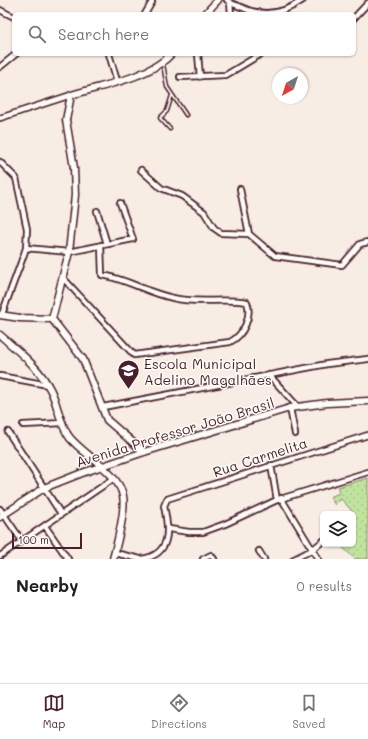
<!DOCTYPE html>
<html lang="en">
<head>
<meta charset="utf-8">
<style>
  :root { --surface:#fff; --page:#f2f2f2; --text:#202124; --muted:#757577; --line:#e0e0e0; --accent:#4a1f2b }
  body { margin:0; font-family:Mali,sans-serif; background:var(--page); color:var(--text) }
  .controls { position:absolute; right:12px; bottom:12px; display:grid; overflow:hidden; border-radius:6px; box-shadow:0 1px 3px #0004 }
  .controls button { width:36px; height:36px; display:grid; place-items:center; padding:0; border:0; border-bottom:1px solid var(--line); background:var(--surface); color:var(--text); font:20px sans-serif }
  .compass { position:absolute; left:272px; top:68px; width:36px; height:36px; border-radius:50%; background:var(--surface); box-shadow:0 1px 3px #0004; rotate:219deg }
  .scale { position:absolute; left:12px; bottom:10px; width:70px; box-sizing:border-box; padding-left:4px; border:2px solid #4a1f2b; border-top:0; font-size:11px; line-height:14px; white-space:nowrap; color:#4a1f2b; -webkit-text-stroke:3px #fdfcf7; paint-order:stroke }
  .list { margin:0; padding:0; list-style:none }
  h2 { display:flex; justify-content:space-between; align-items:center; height:52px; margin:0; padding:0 16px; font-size:17px }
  h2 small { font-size:13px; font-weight:400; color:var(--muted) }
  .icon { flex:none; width:22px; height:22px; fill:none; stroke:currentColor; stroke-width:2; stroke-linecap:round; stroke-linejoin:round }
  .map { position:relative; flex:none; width:368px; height:559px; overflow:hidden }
  .search { position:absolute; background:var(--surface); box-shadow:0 1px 3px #0004; left:12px; right:12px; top:12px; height:44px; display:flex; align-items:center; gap:10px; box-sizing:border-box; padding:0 14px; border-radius:6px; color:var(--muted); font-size:15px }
  .sheet { height:124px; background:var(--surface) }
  nav { display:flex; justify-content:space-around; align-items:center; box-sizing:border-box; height:56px; border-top:1px solid var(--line); background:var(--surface); font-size:11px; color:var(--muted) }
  nav a { display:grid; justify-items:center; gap:2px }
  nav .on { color:var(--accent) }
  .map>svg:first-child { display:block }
  .grass { fill:url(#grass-dots); stroke:#858264 }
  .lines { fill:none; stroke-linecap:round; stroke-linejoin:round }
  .lane-casing { stroke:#4a1f2b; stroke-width:5 }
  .street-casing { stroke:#4a1f2b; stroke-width:8 }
  .secondary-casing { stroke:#4a1f2b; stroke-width:9 }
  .lane { stroke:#fdfcf7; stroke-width:2 }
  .street { stroke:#fdfcf7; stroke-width:4.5 }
  .secondary { stroke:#fdfcf7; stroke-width:6 }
  .labels { text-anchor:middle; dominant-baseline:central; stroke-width:3; stroke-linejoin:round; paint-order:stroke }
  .poi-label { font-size:14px; fill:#4a1f2b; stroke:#fdfcf7; text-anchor:start }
  .street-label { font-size:14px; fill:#4a1f2b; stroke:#fdfcf7 }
</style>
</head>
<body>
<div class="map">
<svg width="368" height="559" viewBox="0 0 368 559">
  <defs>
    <pattern id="grass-dots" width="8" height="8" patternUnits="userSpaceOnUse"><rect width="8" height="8" fill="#c0e49e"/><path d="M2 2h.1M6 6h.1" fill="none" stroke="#a6c388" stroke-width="1.8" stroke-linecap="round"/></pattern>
  </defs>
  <rect width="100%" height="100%" fill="#f8ede4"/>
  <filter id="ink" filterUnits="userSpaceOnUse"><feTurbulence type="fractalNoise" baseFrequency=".025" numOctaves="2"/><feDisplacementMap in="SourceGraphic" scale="8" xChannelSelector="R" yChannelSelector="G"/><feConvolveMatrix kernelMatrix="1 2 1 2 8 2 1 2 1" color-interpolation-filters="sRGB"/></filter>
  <g filter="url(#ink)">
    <!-- grass -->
    <path class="grass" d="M368 478V559H355L339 544H353V514H352L353 512 341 499 335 505 330 497 339 493 338 487Z"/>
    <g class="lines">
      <defs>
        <path id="lane" d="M163 64 167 87 186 115
          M170 129 160 118 167 111 172 95"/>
        <path id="street" d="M227 0C231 4 236 5 241 7 263 18 283 14 303 0
          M230 3 231 14
          M0 10 14 17
          M145 14 152 2
          M354 18 368 3
          M109 54 117 81
          M198 54 200 77
          M0 67 16 54
          M180 77 226 75 261 54
          M0 118 71 95
          M0 162 16 178 27 229 26 248 23 257 2 314
          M141 170 161 188 182 196 204 212 214 228 221 233 249 234 275 256 342 265 360 244 368 242
          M240 189 249 234
          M97 211 107 244
          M26 248 69 252 133 239 120 203
          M64 279 134 355 230 342C244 335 252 316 247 302 223 298 197 304 173 298 148 293 127 279 102 275L101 245
          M269 375 298 407
          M0 376 48 385
          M103 407 327 364 368 359
          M290 408 295 434
          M23 425 63 423
          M8 432 61 514
          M271 465 277 500
          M281 498 318 559
          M0 509 22 541
          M45 526 68 559
          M169 529 189 532H203L225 524 277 500 368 472
          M259 551 264 559
          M115 553 140 559
          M0 556 113 479
          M141 559C172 555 169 529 164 506L167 499 368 435
          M203 559 211 555 214 559
          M294 559 312 550 323 541"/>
        <path id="secondary" d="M205 14 218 0
          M0 315 20 318 52 319
          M52 319 69 252 75 195 74 168 66 120 71 95C101 86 151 77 171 54
          M52 319 83 359 107 420 144 452
          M0 335C18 351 40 368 51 391 58 405 60 426 70 438 84 455 119 473 123 496 126 510 117 544 113 559
          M0 517 44 488 82 473 144 452 290 408 327 403 368 401"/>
      </defs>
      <!-- lane casing -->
      <use href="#lane" class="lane-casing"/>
      <!-- street casing -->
      <use href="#street" class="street-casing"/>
      <!-- secondary casing -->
      <use href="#secondary" class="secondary-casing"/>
      <!-- lane -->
      <use href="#lane" class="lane"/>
      <!-- street -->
      <use href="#street" class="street"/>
      <!-- secondary -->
      <use href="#secondary" class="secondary"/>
    </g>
  </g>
  <!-- icons -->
  <defs>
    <symbol id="school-pin" viewBox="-11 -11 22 30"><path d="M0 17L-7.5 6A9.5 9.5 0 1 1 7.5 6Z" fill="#4a1f2b" stroke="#fdfcf7"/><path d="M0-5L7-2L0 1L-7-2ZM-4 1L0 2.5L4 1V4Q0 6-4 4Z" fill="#fff"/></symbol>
  </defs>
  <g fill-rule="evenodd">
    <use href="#school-pin" x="116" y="358" width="25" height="34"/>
  </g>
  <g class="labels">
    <!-- poi labels -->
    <g class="poi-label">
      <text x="144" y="363">Escola Municipal<tspan x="144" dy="16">Adelino Magalhães</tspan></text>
    </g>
    <!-- street labels -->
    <g class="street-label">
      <text transform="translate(175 432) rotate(-17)">Avenida Professor João Brasil</text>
      <text transform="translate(260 457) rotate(-18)">Rua Carmelita</text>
    </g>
  </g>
</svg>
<div class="controls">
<button><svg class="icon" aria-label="layers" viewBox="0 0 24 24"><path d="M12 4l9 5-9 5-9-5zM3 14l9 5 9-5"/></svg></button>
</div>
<svg class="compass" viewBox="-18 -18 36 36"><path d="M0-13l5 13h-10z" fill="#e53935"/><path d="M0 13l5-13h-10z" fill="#757577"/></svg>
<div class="scale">100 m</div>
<div class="search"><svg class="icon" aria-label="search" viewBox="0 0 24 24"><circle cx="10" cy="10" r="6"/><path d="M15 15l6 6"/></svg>Search here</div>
</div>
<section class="sheet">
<h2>Nearby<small>0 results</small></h2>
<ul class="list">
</ul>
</section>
<nav>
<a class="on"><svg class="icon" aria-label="map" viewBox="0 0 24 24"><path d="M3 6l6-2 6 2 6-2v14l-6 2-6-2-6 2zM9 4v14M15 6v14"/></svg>Map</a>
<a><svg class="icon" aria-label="directions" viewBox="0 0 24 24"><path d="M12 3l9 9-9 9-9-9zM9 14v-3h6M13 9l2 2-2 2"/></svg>Directions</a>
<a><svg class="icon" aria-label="saved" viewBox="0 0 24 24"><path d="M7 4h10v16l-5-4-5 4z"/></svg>Saved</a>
</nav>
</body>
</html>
